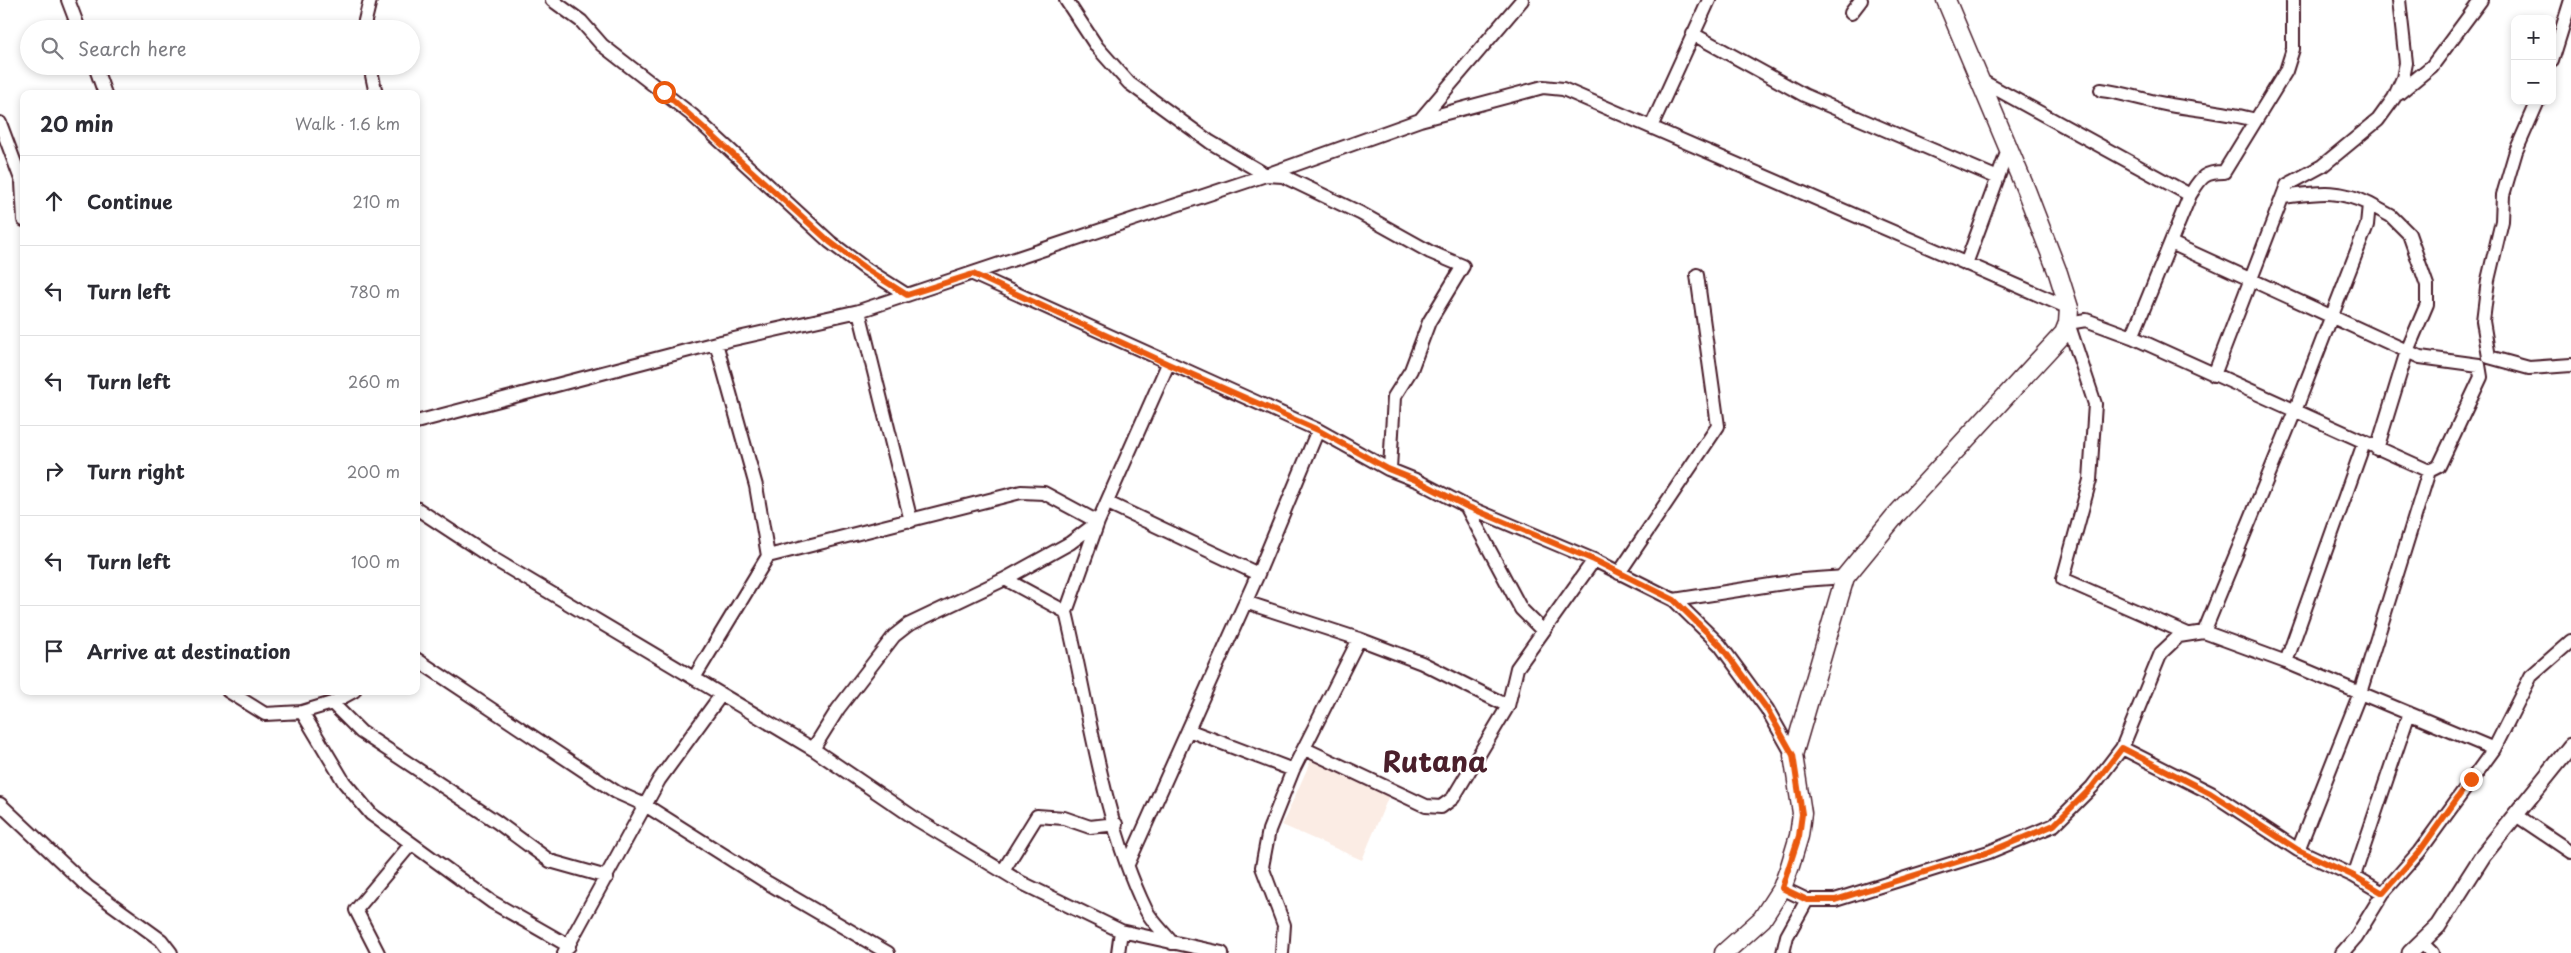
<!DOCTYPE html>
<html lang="en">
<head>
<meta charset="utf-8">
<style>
  :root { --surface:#fff; --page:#f7f7f7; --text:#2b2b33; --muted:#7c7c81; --line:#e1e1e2 }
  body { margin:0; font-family:"Playpen Sans",sans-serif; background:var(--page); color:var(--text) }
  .controls { position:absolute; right:15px; top:15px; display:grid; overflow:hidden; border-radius:10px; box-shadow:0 2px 8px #0003 }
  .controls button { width:45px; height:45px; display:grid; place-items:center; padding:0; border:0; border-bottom:1px solid var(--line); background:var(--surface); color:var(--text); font:25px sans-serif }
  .stop { position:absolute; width:15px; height:15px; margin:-11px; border:4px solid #ea580c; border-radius:50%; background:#fff }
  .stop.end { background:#ea580c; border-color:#fff; box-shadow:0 1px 5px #0008 }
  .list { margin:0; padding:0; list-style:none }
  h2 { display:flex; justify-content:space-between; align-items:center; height:65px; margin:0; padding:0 20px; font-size:21px }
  h2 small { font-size:16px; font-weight:400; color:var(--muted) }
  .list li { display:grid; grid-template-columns:32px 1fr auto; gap:15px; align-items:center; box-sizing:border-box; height:90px; padding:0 20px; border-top:1px solid var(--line) }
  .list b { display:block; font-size:19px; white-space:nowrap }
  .list em { font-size:16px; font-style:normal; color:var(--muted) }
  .icon { flex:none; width:28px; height:28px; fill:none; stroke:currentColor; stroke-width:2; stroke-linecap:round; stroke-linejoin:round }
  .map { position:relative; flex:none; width:2571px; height:953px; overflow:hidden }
  .search { position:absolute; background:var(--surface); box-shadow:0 2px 8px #0003; left:20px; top:20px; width:400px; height:55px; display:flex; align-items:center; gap:12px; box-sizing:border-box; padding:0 18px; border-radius:28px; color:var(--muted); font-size:19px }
  .panel { position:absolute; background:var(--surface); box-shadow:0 2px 8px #0003; left:20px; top:90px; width:400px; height:605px; border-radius:10px }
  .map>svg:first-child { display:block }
  .built { fill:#fbece4 }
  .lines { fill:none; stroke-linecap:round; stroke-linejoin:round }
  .minor-casing { stroke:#4a1f2b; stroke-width:16 }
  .tertiary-casing { stroke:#4a1f2b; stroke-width:19 }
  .secondary-casing { stroke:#4a1f2b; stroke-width:21 }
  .minor { stroke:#fff; stroke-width:12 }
  .tertiary { stroke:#fff; stroke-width:15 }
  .secondary { stroke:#fff; stroke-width:18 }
  .route { stroke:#ea580c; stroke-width:6 }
  .labels { text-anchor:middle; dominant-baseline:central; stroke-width:4.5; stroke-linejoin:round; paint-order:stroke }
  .town-label { font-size:28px; font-weight:bold; fill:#4a1f2b; stroke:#fff }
</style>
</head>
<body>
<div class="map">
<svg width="2571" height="953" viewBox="0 0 2571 953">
  <rect width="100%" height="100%" fill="#fff"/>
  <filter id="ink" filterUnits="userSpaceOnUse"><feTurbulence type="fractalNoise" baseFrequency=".02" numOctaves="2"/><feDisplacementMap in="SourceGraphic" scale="10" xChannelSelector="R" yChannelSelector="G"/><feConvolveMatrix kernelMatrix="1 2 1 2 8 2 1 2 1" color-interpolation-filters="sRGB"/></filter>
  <g filter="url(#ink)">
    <!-- built -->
    <path class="built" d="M1312 758 1390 793 1362 860 1282 825Z"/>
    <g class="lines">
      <defs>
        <path id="minor" d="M68 0 79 29
          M552 0 581 21 602 45 692 115 830 242 866 269 907 295
          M1066 0 1097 47 1129 83 1210 142 1266 175 1283 176 1360 213 1430 252 1463 266 1429 322 1411 370 1394 397 1390 469
          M1851 13 1861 0
          M363 29 370 0
          M1693 34 1804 95 1998 178
          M2552 61 2571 0
          M95 66 105 94
          M370 66 376 94
          M1980 80 2190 195
          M2101 90C2125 93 2147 101 2170 105 2199 110 2227 112 2255 120
          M2398 94 2432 66 2481 0
          M2538 101 2516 151 2503 195 2502 221 2488 280 2483 321 2489 357 2529 368 2571 365
          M1420 120 1543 87 1563 89 2069 308
          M0 123 22 182 24 220
          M1651 127 1709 0
          M2369 204 2391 216 2409 234 2427 285V304L2407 351 2377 449
          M2171 243 2420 357 2479 365 2481 377 2439 466 2429 471 2360 693 2298 850
          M1966 264 2008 150
          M973 274 1318 430 1388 469 1418 481 1466 506 1594 560 1674 600 1720 645 1767 709 1793 755
          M859 311 911 521
          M2132 337 2190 195C2201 178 2203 172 2224 172L2286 71 2293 49V0
          M716 343 756 486 768 556
          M2214 375 2287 185 2322 166 2378 120 2394 98 2403 78 2406 63 2399 0
          M416 422 716 343 859 311 1266 175 1420 120 1522 0
          M1108 503 1258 574
          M1466 506 1521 609 1543 631
          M416 508 492 558 813 749 916 819 1022 883 1121 931 1222 953
          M1619 573 1718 426 1697 275
          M1005 579 1066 612C1089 708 1103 822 1146 910 1152 922 1164 932 1172 943
          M1674 600 1803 580 1845 577
          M1245 602 1359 639 1422 663 1508 706 1453 798 1441 807 1426 806 1305 749
          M2204 632 2286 662 2494 749
          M2188 634 2063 579 2090 480 2095 404 2068 323 2086 320 2132 337 2429 471
          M416 659 616 792 645 805 768 883 888 953
          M2286 662 2364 443
          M694 678 768 556 1021 492 1044 493 1098 522 1066 612
          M228 691 265 714 302 712 332 703 354 691
          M332 703 361 732 497 822 550 861 607 877
          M1508 706 1517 668 1594 560
          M302 712 344 782 371 814 492 902 569 946
          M1188 730 1293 770 1269 830 1262 867 1284 925 1282 953
          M2122 748 2211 793 2298 850 2354 876 2383 893
          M813 749 838 709 894 636 908 625 1005 579 1070 543 1098 522 1168 364
          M1293 770 1359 639
          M0 804 88 887 161 940 171 953
          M2516 815 2571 852
          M1128 864 1258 574 1318 430
          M1003 871 1037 816 1064 818 1090 827 1116 824
          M2354 876 2409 713
          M1782 888 1807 900H1835L1989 852 2054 825 2092 787 2122 748 2161 653 2179 636 2204 632 2295 411 2367 225 2369 204C2338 188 2316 193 2283 197
          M2422 943 2432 953
          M378 953 356 910 411 844
          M564 953 659 780 721 695
          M1118 953 1121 931
          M1783 953 1787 936 1807 900
          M2342 953 2356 937 2383 893 2419 852 2494 749 2531 676 2571 641"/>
        <path id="tertiary" d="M2410 953 2438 926 2484 854 2571 746"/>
        <path id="secondary" d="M1724 953 1762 919 1782 888 1790 866 1799 836 1802 813 1793 755 1845 577 1895 516 2064 333 2068 323 2069 308 2058 273 2026 190 1946 0"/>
      </defs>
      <!-- minor casing -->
      <use href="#minor" class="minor-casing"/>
      <!-- tertiary casing -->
      <use href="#tertiary" class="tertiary-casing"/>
      <!-- secondary casing -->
      <use href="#secondary" class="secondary-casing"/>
      <!-- minor -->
      <use href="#minor" class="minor"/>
      <!-- tertiary -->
      <use href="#tertiary" class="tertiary"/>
      <!-- secondary -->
      <use href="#secondary" class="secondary"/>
    </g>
  </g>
  <g class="lines" filter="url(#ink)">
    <!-- route -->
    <path class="route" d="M664 92 830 242 866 269 907 295 973 274 1168 364 1318 430 1388 469 1418 481 1466 506 1594 560 1674 600 1720 645 1767 709 1793 755 1802 814 1799 836 1782 888 1807 900H1835L1989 852 2054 825 2092 787 2122 748 2210 793 2298 850 2354 876 2383 893 2419 852 2471 779"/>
  </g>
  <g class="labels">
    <!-- town labels -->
    <g class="town-label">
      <text x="1435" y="760">Rutana</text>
    </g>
  </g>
</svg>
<div class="controls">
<button>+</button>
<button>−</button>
</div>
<div class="stop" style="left:664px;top:92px"></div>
<div class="stop end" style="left:2471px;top:779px"></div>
<div class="search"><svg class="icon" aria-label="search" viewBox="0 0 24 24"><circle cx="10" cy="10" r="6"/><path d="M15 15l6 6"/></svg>Search here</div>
<section class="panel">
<h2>20 min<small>Walk · 1.6 km</small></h2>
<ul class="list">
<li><svg class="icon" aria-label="ahead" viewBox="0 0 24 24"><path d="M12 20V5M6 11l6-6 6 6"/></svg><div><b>Continue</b></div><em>210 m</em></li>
<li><svg class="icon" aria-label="left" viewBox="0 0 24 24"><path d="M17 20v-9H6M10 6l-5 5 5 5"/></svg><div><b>Turn left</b></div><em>780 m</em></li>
<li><svg class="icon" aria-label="left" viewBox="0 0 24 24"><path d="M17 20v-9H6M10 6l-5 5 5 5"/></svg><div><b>Turn left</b></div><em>260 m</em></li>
<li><svg class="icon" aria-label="right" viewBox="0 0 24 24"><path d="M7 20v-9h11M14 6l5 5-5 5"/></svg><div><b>Turn right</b></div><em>200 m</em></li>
<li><svg class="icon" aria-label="left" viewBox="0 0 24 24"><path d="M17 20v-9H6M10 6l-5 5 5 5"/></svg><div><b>Turn left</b></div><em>100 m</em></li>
<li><svg class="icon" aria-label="arrive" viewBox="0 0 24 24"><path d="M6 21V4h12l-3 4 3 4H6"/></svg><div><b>Arrive at destination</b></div></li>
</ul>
</section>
</div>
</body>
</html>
